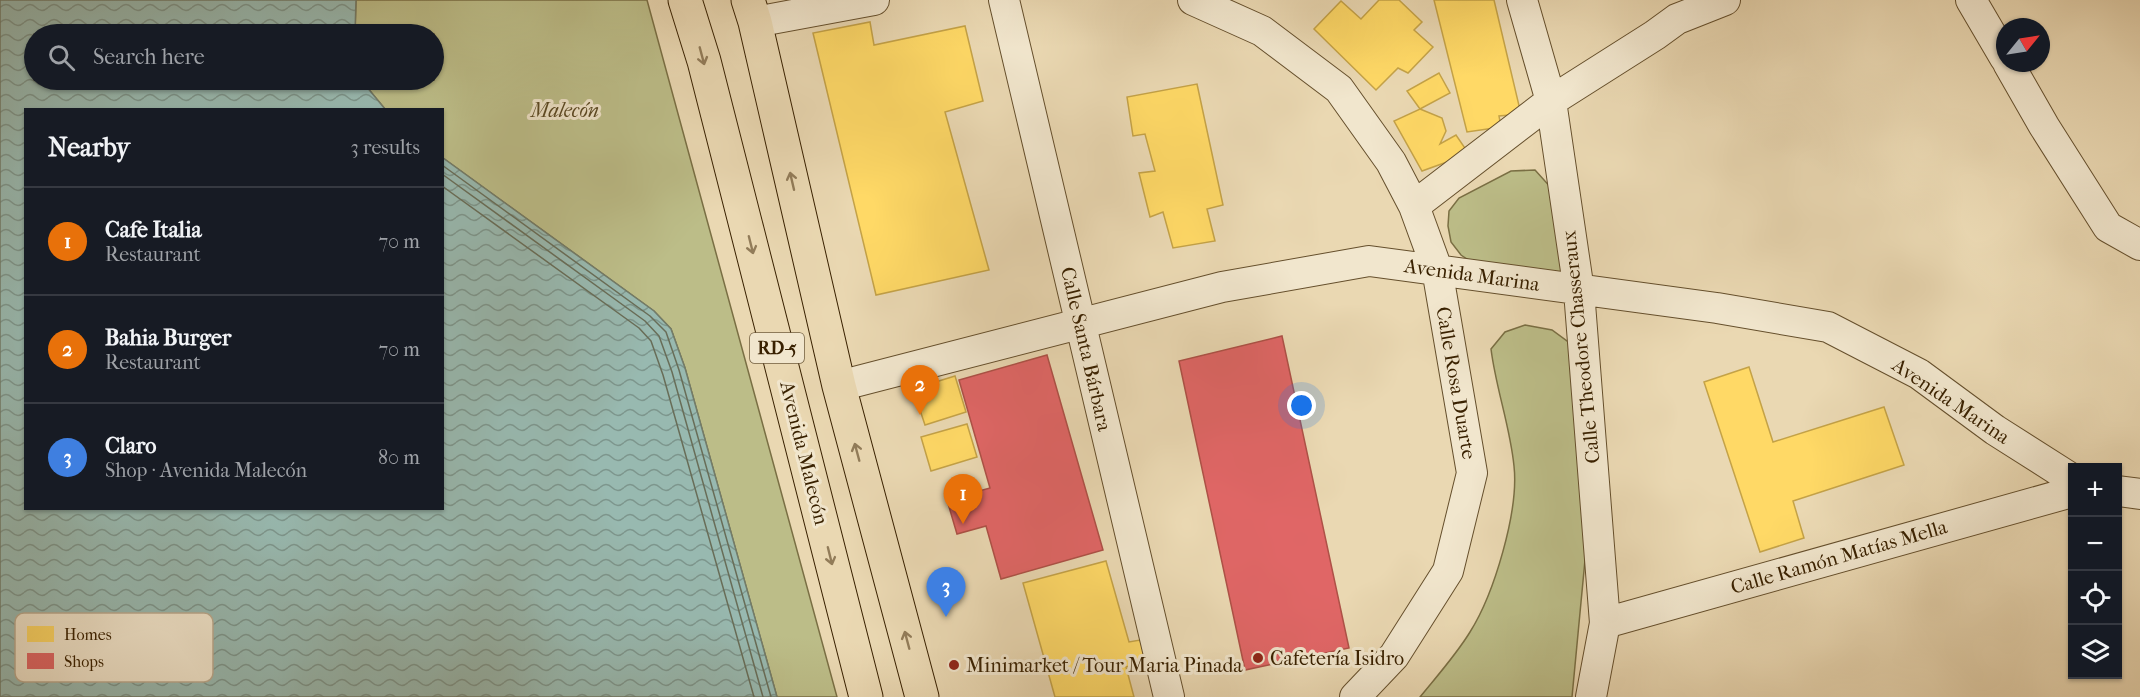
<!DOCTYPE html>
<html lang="en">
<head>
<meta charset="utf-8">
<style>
  :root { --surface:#171b24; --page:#242831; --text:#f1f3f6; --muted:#9ea1a6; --line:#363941; --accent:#c59692 }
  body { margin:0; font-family:"IM FELL French Canon",serif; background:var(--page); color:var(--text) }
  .controls { position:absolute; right:18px; bottom:18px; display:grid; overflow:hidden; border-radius:0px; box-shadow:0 2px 4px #0004 }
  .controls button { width:54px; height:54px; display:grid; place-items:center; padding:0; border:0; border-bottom:2px solid var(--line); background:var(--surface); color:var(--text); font:30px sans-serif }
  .compass { position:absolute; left:1996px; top:18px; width:54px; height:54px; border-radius:50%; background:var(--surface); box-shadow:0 2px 4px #0004; rotate:60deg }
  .you { position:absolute; left:1302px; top:406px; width:21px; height:21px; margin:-15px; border:4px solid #fff; border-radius:50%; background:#1a73e8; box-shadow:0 0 0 9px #1a73e833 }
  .badge { display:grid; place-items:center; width:39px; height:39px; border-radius:50%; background:var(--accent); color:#fff; font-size:20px; font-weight:700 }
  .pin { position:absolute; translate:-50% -50px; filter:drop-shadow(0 2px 3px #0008) }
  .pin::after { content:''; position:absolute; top:32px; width:21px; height:18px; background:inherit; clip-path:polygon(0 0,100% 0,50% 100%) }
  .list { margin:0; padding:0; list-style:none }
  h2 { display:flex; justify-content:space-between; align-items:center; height:78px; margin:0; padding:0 24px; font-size:26px }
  h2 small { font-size:20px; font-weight:400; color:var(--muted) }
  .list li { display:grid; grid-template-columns:39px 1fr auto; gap:18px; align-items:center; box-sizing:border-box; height:108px; padding:0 24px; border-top:2px solid var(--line) }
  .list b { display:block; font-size:22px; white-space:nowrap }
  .list p { margin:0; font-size:20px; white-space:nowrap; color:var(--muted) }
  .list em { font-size:20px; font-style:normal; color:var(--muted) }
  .icon { flex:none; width:33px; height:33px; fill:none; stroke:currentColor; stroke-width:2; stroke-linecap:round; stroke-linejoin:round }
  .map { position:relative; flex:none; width:2140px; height:697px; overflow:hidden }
  .search { position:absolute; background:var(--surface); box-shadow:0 2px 4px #0004; left:24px; top:24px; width:420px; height:66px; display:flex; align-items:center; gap:15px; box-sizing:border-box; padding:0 21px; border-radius:33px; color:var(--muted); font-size:22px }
  .panel { position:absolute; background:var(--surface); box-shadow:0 2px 4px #0004; left:24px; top:108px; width:420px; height:402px; border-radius:0px }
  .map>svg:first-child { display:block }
  .green { fill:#bcbd88; stroke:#7a6f44; stroke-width:1.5 }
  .water { fill:url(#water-waves); stroke:#727c6a; stroke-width:1.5 }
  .homes { fill:#ffd966; stroke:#c4a247; stroke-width:1.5 }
  .shops { fill:#e06666; stroke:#ae5147; stroke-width:1.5 }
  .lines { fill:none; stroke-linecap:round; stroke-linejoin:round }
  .shore { stroke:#686d58; stroke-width:1.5 }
  .minor-casing { stroke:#654f2c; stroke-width:32 }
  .primary-casing { stroke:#392100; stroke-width:35 }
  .minor { stroke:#f1e6cd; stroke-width:30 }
  .primary { stroke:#ead8b2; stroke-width:33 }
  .oneway { stroke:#927c59 }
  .poi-dot { fill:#8f2418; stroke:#f1e6cd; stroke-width:2 }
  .labels { text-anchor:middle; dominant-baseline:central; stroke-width:6; stroke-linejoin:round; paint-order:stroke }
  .shield { fill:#f1e6cd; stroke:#705c3e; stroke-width:1.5 }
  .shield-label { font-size:18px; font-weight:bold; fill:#392100 }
  .park-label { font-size:20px; font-style:italic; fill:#5a4822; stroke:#f1e6cd }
  .street-label { font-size:20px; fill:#392100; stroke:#f1e6cd }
  .poi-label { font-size:20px; fill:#392100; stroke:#f1e6cd; text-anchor:start }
  .key { fill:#f1e6cd; stroke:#baab90; stroke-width:1.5 }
  .key-label { font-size:16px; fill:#392100 }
</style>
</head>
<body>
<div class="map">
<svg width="2140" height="697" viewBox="0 0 2140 697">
  <defs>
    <pattern id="water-waves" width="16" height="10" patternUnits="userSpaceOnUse" patternTransform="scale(1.5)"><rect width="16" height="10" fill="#98b9b0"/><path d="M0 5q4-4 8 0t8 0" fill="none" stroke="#7d968d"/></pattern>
  </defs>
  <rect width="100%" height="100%" fill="#ead8b2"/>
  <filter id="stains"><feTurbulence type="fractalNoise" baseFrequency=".00333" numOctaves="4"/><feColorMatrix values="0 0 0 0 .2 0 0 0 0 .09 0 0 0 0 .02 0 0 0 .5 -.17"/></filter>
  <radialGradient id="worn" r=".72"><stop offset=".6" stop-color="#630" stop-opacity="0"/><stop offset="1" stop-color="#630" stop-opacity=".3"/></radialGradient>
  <!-- green -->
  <path class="green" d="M356 0H647L837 697H777L685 368 671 329 654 311 443 158 442 110 385 109 361 80H434V34H355Z
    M1535 170 1554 191 1564 227 1561 273 1473 263 1461 255 1451 242 1448 226 1449 211 1459 198 1511 171Z
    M1525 325 1552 330 1571 344 1587 539 1572 697H1420C1437 676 1456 655 1470 632 1494 594 1519 511 1514 466 1510 426 1496 389 1491 349L1505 332Z"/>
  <!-- water -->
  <path class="water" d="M0 0H356L355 34H34V80H361L385 109 26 110V508H442L443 158 654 311 671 329 685 368 777 697H0Z"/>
  <!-- homes -->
  <path class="homes" d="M1379 0H1399L1422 22 1414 30 1433 47 1408 73 1398 68 1376 90 1314 29 1341 1 1361 19Z
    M1434 0H1494L1521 114 1499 116 1501 127 1467 132Z
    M870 22 874 45 965 26 983 101 945 112 989 270 876 295 813 33Z
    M1439 73 1450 93 1420 109 1407 91Z
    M1197 84 1223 205 1207 209 1215 241 1173 248 1163 212 1150 217 1139 173 1155 171 1145 134 1133 136 1127 97Z
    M1420 109 1442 118 1446 131 1440 144 1456 135 1469 154 1422 171 1394 121Z
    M1749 367 1773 442 1884 407 1904 465 1793 501 1804 538 1760 552 1704 382Z
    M955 376 966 412 925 425 913 389Z
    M967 424 977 457 931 471 921 437Z
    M1106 561 1129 642 1140 640 1146 661 1126 667 1134 697H1055L1023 583Z"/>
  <!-- shops -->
  <path class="shops" d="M1282 336 1349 648 1245 670 1179 361Z
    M1047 355 1103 550 1001 579 986 526 957 534 947 500 990 488 959 380Z"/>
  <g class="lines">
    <!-- shore -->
    <path class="shore" d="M442 165 650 316 666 332 679 370 771 697
      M442 174 645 321 659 336 672 372 763 697
      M442 186 639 328 651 341 663 375 754 697"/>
    <defs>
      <path id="minor" d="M1004 0 1169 697
        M1193 0 1262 31 1339 89 1391 162 1414 206 1437 269 1472 473 1448 571 1394 656 1355 697
        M1522 0 1551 101 1579 291 1605 623 1591 697
        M1971 0 2005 58
        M755 22 874 0
        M2008 63 2044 126 2108 227 2140 245
        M1414 206 1551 101 1655 35 1677 19 1725 0
        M839 386 1222 287 1369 261 1717 308 1828 327 1919 374 1995 430 2072 479
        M2118 491 2140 494
        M1605 623 2072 492"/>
      <path id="primary" d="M685 0 704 61 866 697
        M748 0 755 22 839 386 922 697"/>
    </defs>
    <!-- minor casing -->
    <use href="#minor" class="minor-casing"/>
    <!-- primary casing -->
    <use href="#primary" class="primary-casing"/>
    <!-- minor -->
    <use href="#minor" class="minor"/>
    <!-- primary -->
    <use href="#primary" class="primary"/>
  </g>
  <!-- one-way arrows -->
  <defs><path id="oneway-shaft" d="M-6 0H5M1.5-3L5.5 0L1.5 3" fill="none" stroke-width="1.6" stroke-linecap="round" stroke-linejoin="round" transform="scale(1.5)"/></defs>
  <g class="oneway">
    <use href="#oneway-shaft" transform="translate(702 56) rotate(75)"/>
    <use href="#oneway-shaft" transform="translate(792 181) rotate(-103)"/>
    <use href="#oneway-shaft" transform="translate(751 245) rotate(76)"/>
    <use href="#oneway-shaft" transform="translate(857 452) rotate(-105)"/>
    <use href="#oneway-shaft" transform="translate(830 556) rotate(76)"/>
    <use href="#oneway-shaft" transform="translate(907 640) rotate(-105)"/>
  </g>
  <!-- markers -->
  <g class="poi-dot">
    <circle cx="1258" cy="658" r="6"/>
    <circle cx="954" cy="665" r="6"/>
  </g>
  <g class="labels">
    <!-- shield labels -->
    <rect class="shield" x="750" y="333" width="54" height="30" rx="4.5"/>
    <g class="shield-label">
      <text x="777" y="348">RD-5</text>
    </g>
    <!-- park labels -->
    <g class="park-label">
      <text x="565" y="110">Malecón</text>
    </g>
    <!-- street labels -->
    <g class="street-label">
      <text transform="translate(1472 275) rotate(8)">Avenida Marina</text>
      <text transform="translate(1581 347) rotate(-96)">Calle Theodore Chasseraux</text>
      <text transform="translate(1086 349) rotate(77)">Calle Santa Bárbara</text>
      <text transform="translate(1456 383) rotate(80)">Calle Rosa Duarte</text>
      <text transform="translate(1951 401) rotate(34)">Avenida Marina</text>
      <text transform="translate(804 453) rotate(76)">Avenida Malecón</text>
      <text transform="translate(1839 557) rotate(-16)">Calle Ramón Matías Mella</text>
    </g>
    <!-- poi labels -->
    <g class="poi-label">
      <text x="1270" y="658">Cafetería Isidro</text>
      <text x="966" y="665">Minimarket / Tour Maria Pinada</text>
    </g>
  </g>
  <!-- legend -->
  <rect x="15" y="613" width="198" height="69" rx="9" class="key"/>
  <rect x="27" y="626" width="27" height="16" fill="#ffd966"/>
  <rect x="27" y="653" width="27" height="16" fill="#e06666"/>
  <g class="key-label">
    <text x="64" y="640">Homes</text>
    <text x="64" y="667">Shops</text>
  </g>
  <rect width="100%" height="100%" filter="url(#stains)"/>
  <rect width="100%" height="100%" fill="url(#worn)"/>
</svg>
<div class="controls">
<button>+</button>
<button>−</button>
<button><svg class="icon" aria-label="locate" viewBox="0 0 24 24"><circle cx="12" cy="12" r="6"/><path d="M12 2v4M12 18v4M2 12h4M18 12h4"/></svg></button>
<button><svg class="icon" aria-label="layers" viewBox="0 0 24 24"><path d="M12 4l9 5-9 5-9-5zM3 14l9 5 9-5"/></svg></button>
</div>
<svg class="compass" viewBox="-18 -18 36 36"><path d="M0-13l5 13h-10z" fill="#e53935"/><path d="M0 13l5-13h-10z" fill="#9ea1a6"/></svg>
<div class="you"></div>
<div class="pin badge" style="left:963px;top:524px;background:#e8710a">1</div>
<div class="pin badge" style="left:920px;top:415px;background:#e8710a">2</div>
<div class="pin badge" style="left:946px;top:617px;background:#3f7fe0">3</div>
<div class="search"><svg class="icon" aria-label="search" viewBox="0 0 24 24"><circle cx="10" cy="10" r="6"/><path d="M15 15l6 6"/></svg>Search here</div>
<section class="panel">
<h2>Nearby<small>3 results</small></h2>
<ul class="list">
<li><span class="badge" style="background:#e8710a">1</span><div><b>Cafe Italia</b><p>Restaurant</p></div><em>70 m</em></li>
<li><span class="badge" style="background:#e8710a">2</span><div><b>Bahia Burger</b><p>Restaurant</p></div><em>70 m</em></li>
<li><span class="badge" style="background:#3f7fe0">3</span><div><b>Claro</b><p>Shop · Avenida Malecón</p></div><em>80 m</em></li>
</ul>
</section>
</div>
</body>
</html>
